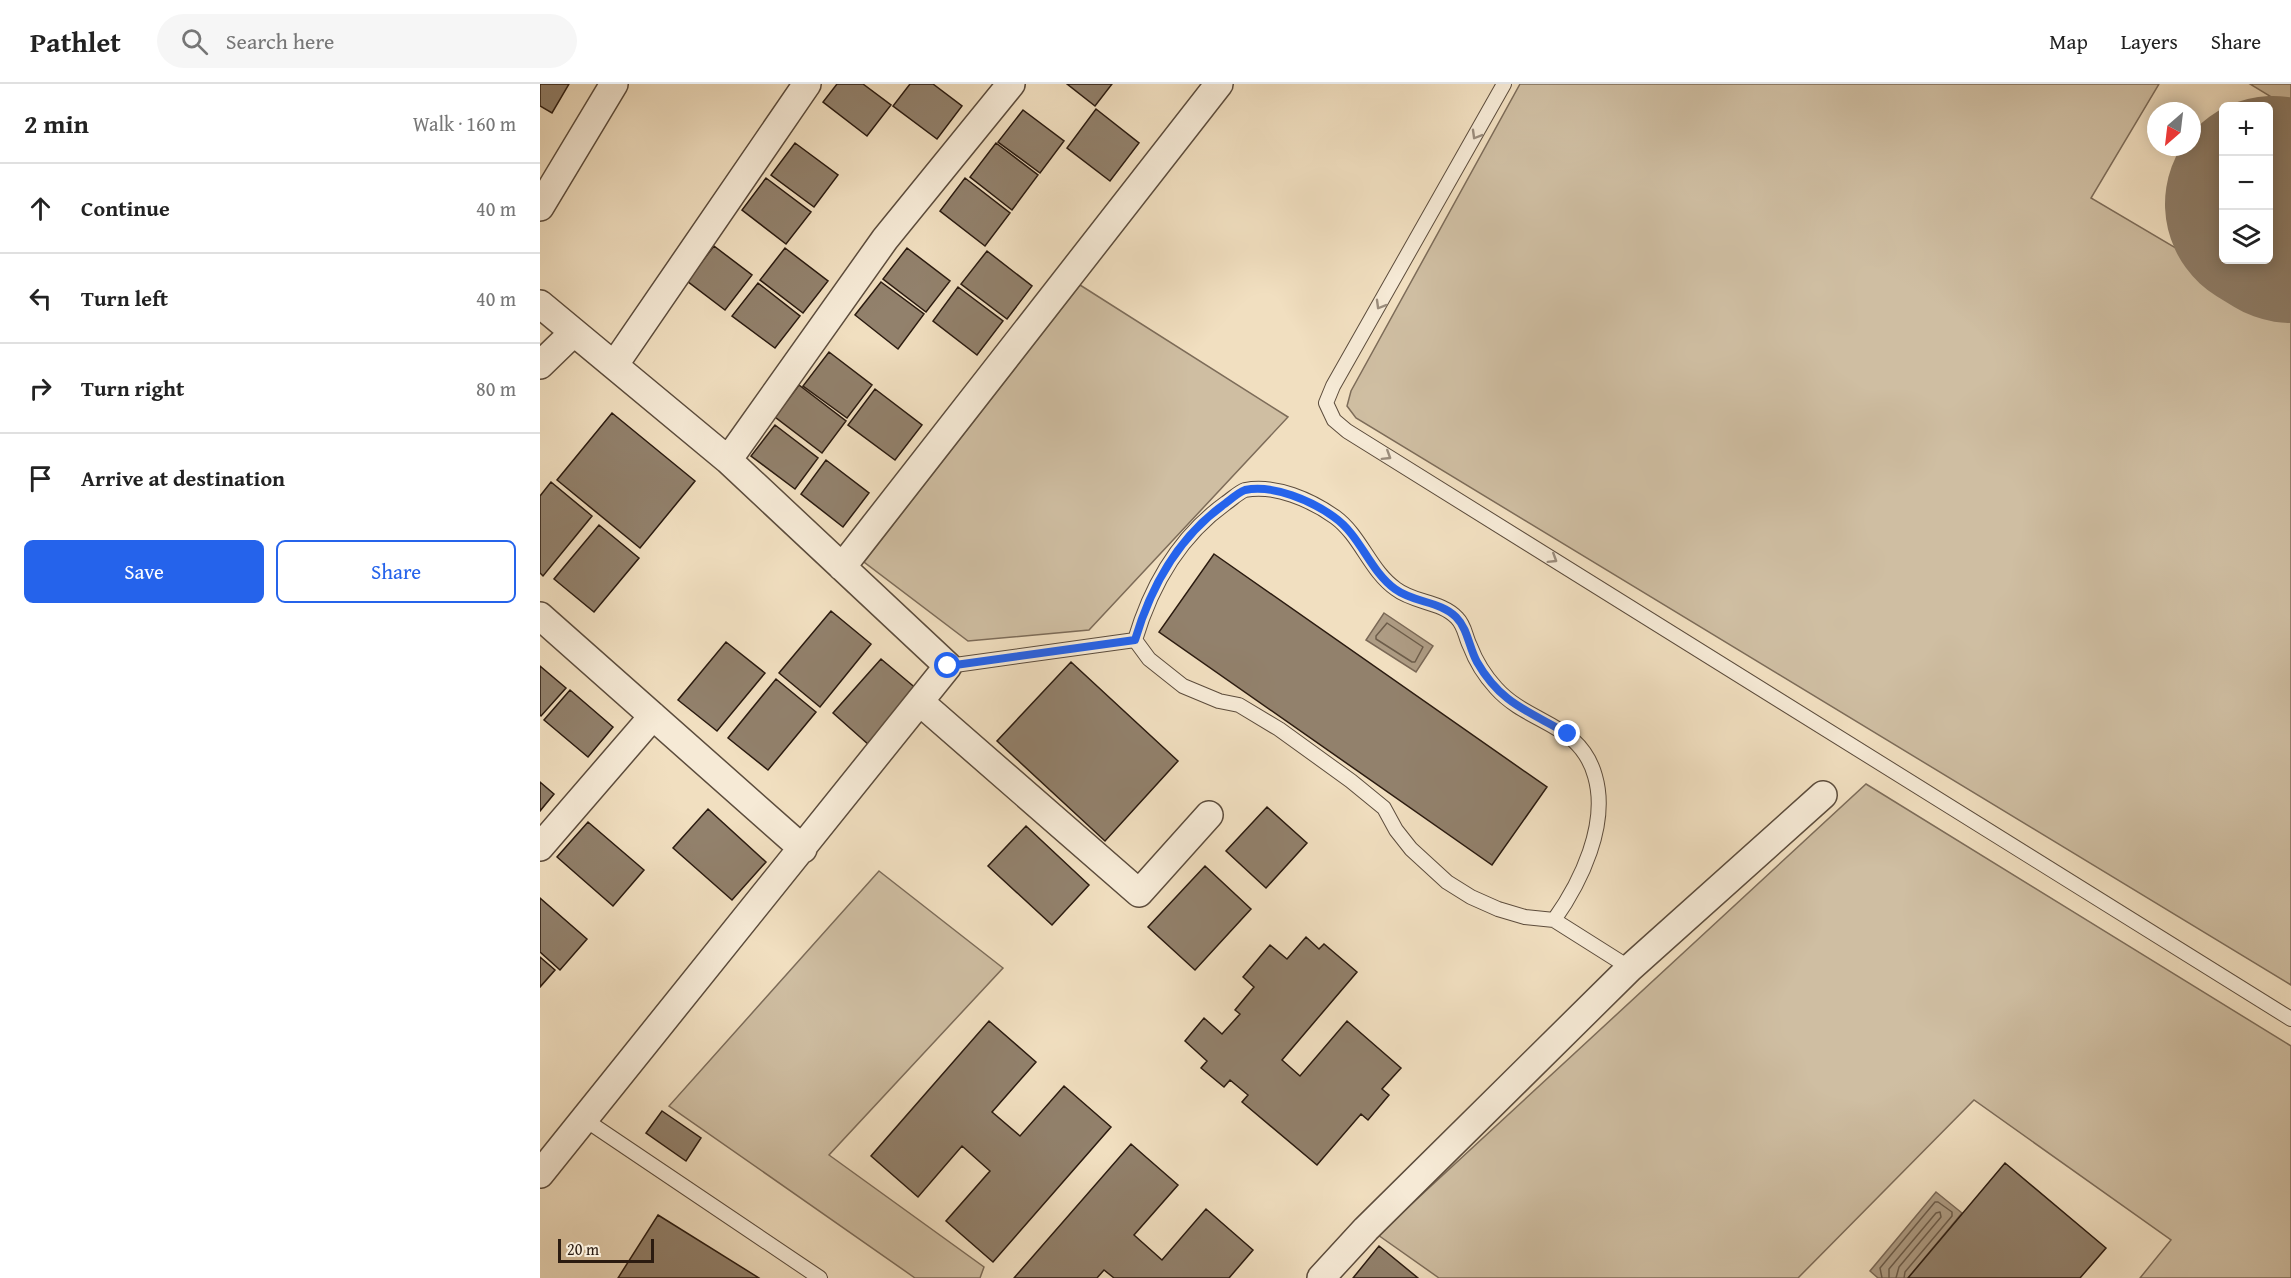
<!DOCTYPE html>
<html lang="en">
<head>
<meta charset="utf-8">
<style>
  :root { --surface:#fff; --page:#f6f6f6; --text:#222; --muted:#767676; --line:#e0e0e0; --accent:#2563eb }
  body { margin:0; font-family:"Gentium Book Plus",serif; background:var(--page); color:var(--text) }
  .controls { position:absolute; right:18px; top:18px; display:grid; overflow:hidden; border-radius:9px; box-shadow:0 3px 15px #0003 }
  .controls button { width:54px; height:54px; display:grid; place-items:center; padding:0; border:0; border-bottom:2px solid var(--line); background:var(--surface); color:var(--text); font:30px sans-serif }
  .compass { position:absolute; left:1607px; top:18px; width:54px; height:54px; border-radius:50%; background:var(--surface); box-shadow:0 3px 15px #0003; rotate:208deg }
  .scale { position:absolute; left:18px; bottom:15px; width:96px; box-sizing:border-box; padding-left:6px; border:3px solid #2b1b10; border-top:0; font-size:16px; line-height:21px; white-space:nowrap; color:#2b1b10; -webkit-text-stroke:4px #f6ead6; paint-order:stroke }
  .stop { position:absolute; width:18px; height:18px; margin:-14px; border:4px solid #2563eb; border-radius:50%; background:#fff }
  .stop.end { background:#2563eb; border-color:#fff; box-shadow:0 2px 6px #0008 }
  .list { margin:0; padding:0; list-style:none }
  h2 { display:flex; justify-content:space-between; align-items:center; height:78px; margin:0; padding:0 24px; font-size:26px }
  h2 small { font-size:20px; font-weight:400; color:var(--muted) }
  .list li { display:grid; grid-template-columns:39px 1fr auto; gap:18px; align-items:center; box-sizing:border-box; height:90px; padding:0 24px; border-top:2px solid var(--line) }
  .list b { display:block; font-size:22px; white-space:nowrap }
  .list em { font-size:20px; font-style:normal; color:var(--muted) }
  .actions { display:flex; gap:12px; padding:18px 24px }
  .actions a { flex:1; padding:14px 0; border:2px solid var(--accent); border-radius:9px; text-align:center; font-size:21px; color:var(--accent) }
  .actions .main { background:var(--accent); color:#fff }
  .icon { flex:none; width:33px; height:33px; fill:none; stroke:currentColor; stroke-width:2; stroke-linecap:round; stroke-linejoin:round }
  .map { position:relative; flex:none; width:1751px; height:1194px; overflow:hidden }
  header { display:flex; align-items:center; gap:36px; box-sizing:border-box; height:84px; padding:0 30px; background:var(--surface); border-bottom:2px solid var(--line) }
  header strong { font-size:28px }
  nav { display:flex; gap:33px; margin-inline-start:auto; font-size:21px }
  .search { width:420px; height:54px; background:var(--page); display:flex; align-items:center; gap:15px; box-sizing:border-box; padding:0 21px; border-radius:33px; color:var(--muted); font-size:22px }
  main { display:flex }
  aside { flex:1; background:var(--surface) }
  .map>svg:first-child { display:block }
  .green { fill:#cfbea2; stroke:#7d6c59; stroke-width:1.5 }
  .water { fill:#ae9c84; stroke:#7a6856; stroke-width:1.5 }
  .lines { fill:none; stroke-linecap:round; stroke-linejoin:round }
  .shore { stroke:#6c5c4a; stroke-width:1.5 }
  .runway { stroke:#8e7d68; stroke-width:216 }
  .building { fill:#92816c; stroke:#2b1b10; stroke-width:1.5 }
  .lane-casing { stroke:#5c4c3c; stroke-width:16 }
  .street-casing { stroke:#5c4c3c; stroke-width:30 }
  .lane { stroke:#f6ead6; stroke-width:14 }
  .street { stroke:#f6ead6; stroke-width:27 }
  .oneway { stroke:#9b8d7d }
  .route { stroke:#2563eb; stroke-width:8 }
</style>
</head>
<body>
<header>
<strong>Pathlet</strong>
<div class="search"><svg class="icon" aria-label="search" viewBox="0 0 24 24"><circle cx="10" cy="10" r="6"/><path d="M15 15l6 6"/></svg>Search here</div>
<nav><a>Map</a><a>Layers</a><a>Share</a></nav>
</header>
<main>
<aside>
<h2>2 min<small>Walk · 160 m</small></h2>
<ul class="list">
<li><svg class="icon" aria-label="ahead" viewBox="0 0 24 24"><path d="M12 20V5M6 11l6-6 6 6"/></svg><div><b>Continue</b></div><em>40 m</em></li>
<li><svg class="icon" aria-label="left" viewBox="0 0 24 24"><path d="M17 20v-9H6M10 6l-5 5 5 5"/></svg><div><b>Turn left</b></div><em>40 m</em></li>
<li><svg class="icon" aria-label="right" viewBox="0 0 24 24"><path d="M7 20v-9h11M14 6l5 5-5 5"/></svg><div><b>Turn right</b></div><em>80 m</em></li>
<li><svg class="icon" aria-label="arrive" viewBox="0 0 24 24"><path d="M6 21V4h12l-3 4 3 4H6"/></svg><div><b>Arrive at destination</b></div></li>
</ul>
<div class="actions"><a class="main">Save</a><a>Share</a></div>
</aside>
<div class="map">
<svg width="1751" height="1194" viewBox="0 0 1751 1194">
  <rect width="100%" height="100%" fill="#f1dfc0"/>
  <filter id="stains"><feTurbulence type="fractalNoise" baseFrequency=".00333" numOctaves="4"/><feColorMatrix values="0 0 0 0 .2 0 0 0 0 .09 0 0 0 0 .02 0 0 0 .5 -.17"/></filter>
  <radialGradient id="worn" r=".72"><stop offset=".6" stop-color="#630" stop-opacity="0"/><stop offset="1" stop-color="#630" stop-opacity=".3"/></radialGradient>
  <!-- green -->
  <path class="green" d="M980 0H1619L1551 114 1751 232V901L816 334 807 322 811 307Z
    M1710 0H1751V25Z
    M540 201 748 333 549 546 428 557 324 478Z
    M1326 700 1751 962V1194H1600L1631 1156 1434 1016 1258 1194H899L838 1151Z
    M339 787 463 884 289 1071 444 1183 440 1194H375L129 1022Z"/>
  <!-- water -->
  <path class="water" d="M844 529 893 562 876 588 826 556Z
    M1396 1108 1422 1129 1368 1194H1338L1330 1187Z"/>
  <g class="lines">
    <!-- shore -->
    <path class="shore" d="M847 539 883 563 875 578H872L836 555V552Z
      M1342 1194 1340 1184 1395 1118H1398L1412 1128V1132L1365 1188 1364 1194
      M1349 1194V1185L1396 1129 1400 1128 1401 1133 1359 1183 1356 1194"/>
    <!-- runway -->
    <path class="runway" d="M1733 120 1751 131"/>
  </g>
  <!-- building -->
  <path class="building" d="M0 0H29L12 29 0 22Z
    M297 0H323L351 21 327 52 283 18Z
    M370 0H393L422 22 397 55 353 22Z
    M527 0H572L555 22Z
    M556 25 599 59 570 97 527 64Z
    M483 26 524 57 500 89 458 58Z
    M255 59 298 91 274 123 231 91Z
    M456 59 498 91 472 126 430 93Z
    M226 94 271 128 246 160 202 126Z
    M425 94 470 129 445 162 400 127Z
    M174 162 212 191 185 226 147 197Z
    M245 164 288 197 263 229 220 196Z
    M367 164 410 197 386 228 343 195Z
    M447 167 492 202 467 235 421 200Z
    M341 198 384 230 358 265 315 231Z
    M218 199 260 232 235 264 192 232Z
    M418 203 463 237 437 271 393 237Z
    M289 268 332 301 307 334 263 302Z
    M259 301 306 337 282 369 235 333Z
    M335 305 382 341 355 376 308 341Z
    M72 329 155 397 100 464 17 396Z
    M235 341 278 374 255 405 211 372Z
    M286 376 329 409 303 443 261 410Z
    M11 398 52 432 3 492 0 489V412Z
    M59 441 99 474 54 528 14 495Z
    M674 470 1007 703 952 781 619 548Z
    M291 527 331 560 280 623 239 589Z
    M186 558 225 589 177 647 138 616Z
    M341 575 378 606 329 661 293 629Z
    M531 578 638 677 565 757 457 657Z
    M0 582 26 604 1 632 0 631Z
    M236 595 276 628 228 686 188 654Z
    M30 606 73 643 48 673 4 636Z
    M0 698 14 710 0 727Z
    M727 723 767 759 726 804 686 767Z
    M168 725 226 778 192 816 133 764Z
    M48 738 104 786 73 822 17 773Z
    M486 742 549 801 512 841 448 782Z
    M665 782 711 825 655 886 608 843Z
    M0 814 47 855 20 886 0 868Z
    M766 853 779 865 784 860 817 888 742 976 760 992 807 937 861 984 842 1005 849 1011 828 1036 821 1030 777 1081 702 1018 708 1011 690 996 684 1003 661 984 667 977 645 957 664 934 682 950 700 930 695 926 714 903 703 893 730 861 747 875Z
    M0 873 15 886 0 903Z
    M449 937 496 978 452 1028 480 1052 524 1002 571 1043 453 1178 406 1137 450 1087 422 1062 378 1113 331 1072Z
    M122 1027 161 1054 146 1077 106 1049Z
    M591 1060 638 1101 594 1151 622 1176 666 1125 713 1166 689 1194H574L564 1186 557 1194H474Z
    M1465 1079 1566 1164 1540 1194H1368Z
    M118 1131 219 1194H78Z
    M839 1162 878 1194H813Z"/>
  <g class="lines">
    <defs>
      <path id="lane" d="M964 0 793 302 786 319 794 336 807 347 1751 935
        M408 582 595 556
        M1014 836C1041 798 1069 740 1055 692 1040 638 989 641 956 604 945 592 936 578 930 562 925 552 925 542 917 534 901 517 874 519 856 505 830 487 821 452 795 433 771 416 735 400 705 406 699 408 692 415 686 419 640 452 611 502 595 556L609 575 643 602 679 617 699 621 739 645 811 697 844 724 856 746 871 765 907 798 931 813 958 825 985 833 1014 836 1090 884
        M44 1035 280 1194"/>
      <path id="street" d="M0 123 74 0
        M0 220 188 376 408 582 0 1090
        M75 280 267 0
        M0 281 33 249
        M188 376 345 155 471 0
        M302 483 679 0
        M0 532 263 765
        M380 618 599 809 669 731
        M0 763 113 632
        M781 1194 826 1145 1090 884 1283 711"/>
    </defs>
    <!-- lane casing -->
    <use href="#lane" class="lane-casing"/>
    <!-- street casing -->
    <use href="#street" class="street-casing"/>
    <!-- lane -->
    <use href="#lane" class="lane"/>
    <!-- street -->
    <use href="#street" class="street"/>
  </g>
  <!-- one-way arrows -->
  <defs><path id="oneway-chevron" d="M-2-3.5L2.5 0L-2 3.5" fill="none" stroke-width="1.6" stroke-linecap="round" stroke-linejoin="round" transform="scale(1.5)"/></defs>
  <g class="oneway">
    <use href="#oneway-chevron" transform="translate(936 51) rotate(120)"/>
    <use href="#oneway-chevron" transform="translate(840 221) rotate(120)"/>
    <use href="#oneway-chevron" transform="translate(847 372) rotate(32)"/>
    <use href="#oneway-chevron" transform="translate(1013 475) rotate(32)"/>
  </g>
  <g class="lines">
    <!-- route -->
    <path class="route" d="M408 582 595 556C611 502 639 452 686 419 691 415 699 408 705 406 733 400 772 417 794 433 821 452 829 486 855 505 874 519 900 517 916 533 928 545 929 564 937 578 961 620 989 627 1028 650"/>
  </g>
  <rect width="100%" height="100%" filter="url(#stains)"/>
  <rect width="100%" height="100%" fill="url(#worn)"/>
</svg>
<div class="controls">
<button>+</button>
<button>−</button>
<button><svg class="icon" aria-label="layers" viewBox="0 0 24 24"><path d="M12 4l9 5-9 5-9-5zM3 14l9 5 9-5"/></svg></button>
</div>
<svg class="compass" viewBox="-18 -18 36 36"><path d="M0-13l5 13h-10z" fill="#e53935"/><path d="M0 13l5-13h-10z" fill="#767676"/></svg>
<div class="scale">20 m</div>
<div class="stop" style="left:408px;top:582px"></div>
<div class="stop end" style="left:1028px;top:650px"></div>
</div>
</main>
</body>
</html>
